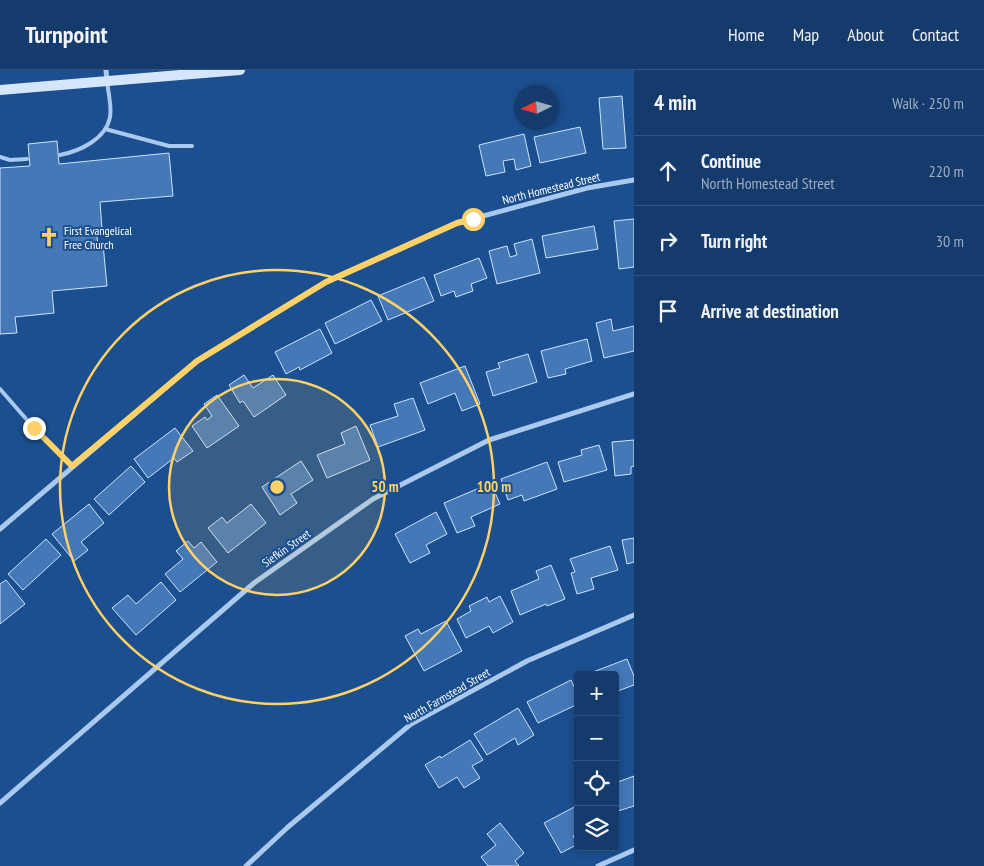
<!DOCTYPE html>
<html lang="en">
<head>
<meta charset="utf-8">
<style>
  :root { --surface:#143b6b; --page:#1d4271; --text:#f1f3f6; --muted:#9dadc1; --line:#33557e }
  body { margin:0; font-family:"PT Sans Narrow",sans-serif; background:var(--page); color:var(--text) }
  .controls { position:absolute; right:15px; bottom:15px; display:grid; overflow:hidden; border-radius:5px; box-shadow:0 2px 8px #0003 }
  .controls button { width:45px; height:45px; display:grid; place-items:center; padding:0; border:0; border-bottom:1px solid var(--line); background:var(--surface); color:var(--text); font:25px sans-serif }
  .compass { position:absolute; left:514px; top:15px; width:45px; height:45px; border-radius:50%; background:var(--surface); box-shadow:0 2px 8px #0003; rotate:265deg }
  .stop { position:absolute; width:15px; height:15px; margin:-11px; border:4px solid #ffd166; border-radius:50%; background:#fff }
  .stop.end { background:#ffd166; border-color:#fff; box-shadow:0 1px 5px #0008 }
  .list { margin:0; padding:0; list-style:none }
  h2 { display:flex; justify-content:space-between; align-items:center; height:65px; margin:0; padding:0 20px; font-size:21px }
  h2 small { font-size:16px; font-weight:400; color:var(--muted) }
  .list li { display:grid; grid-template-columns:32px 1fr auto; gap:15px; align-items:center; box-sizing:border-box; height:70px; padding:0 20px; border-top:1px solid var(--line) }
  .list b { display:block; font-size:19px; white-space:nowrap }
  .list p { margin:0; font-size:16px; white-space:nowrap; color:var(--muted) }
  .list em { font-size:16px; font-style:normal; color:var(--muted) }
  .icon { flex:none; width:28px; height:28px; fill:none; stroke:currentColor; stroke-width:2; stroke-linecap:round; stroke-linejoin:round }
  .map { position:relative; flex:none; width:634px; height:796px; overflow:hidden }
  header { display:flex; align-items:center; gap:30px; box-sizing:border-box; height:70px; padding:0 25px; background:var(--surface); border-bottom:1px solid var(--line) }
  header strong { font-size:24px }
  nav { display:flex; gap:28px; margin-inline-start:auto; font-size:18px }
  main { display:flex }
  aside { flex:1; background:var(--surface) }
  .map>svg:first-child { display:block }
  .building { fill:#4478b7; stroke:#cfe3fa }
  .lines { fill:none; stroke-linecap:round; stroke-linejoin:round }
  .service { stroke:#a9c9ee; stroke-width:4 }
  .minor { stroke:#a9c9ee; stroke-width:5 }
  .secondary { stroke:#d6e6fa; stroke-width:10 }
  .route { stroke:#ffd166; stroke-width:6 }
  .ring { fill:none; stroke:#ffd166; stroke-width:2.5 }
  .labels { text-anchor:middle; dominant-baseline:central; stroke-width:4; stroke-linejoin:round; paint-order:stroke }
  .street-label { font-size:12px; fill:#fff; stroke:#1b4f8f }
  .poi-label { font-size:12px; fill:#fff; stroke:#1b4f8f; text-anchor:start }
  .centre { fill:#ffd166; stroke:#1b4f8f; stroke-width:2.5 }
  .ring-label { font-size:15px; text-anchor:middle; font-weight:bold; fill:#ffd166; stroke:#1b4f8f; stroke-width:4; stroke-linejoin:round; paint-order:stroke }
</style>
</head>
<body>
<header>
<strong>Turnpoint</strong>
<nav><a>Home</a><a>Map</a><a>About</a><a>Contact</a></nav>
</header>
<main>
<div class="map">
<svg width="634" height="796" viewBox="0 0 634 796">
  <rect width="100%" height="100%" fill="#1b4f8f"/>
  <!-- building -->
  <path class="building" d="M622 26 626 78 603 79 599 28Z
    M526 52H549V53L527 57Z
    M580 57 586 83 540 93 534 67Z
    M524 64 531 96 516 100 514 89 503 91 505 102 486 106 479 75Z
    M57 71 59 94 169 83 173 126 100 132 102 159 96 160 98 174H103L107 216 52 221 54 243 15 247 17 263 0 264V98L30 96 28 74Z
    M634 149V197L619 199 614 151Z
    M594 156 598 179 546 188 542 166Z
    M532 169 540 203 497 214 489 181 507 176 510 187 517 185 514 174Z
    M479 188 487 208 471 214 473 221 456 227 454 221 441 226 434 205Z
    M424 207 434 231 388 250 378 226Z
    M371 230 382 251 335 274 325 253Z
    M611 249 613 261 634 256V281L604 288 596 253Z
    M320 259 332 283 300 300 299 297 286 304 275 282Z
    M587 269 592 291 565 299 566 304 548 308 541 281Z
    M528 284 537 312 493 326 486 302 500 298 498 293Z
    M465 296 480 334 462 341 455 323 428 334 420 313Z
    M244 305 253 318 273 305 286 325 254 347 243 331 240 333 229 315Z
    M217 325 239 356 207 378 192 356 205 347 207 350 212 346 204 334Z
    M413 328 425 360 378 377 370 355 398 346 394 334Z
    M356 356 370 390 327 408 317 385 345 374 341 363Z
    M175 358 193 381 177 392 174 388 148 408 134 389Z
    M634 370V396L631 397V404L615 406 612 372Z
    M599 375 607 400 564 412 558 392 582 385 581 380Z
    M301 391 313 410 291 424 297 433 280 445 262 417Z
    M547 392 557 419 524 431 522 425 508 430 501 409Z
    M131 396 145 412 109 445 94 429Z
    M491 413 500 434 471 447 475 456 457 463 444 433Z
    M89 434 104 453 81 472 88 480 74 491 52 464Z
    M251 434 266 453 228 483 208 458 222 447 227 453Z
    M436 442 447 464 426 475 430 483 410 493 395 464Z
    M634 468V492L627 494 622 470Z
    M46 469 61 485 23 520 8 504Z
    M188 471 194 478 201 472 217 492 180 522 165 504 183 489 176 481Z
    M610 476 618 500 591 508 594 519 577 524 571 503 575 502 570 489Z
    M551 495 565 529 547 536 546 534 520 545 511 521 539 509 536 501Z
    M6 510 25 534 0 554V514Z
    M161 512 176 530 136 565 112 538 128 525 136 534Z
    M500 526 513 552 493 563 489 556 466 568 457 549 471 541 469 536 487 527 489 532Z
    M446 551 462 581 424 601 405 566 418 559 421 564Z
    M627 589 634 606V615L615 622V605H585Z
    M571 610 578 625V634L538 653 527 632Z
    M518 638 534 665 518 675 515 668 487 685 474 664Z
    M470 670 483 690 472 696 480 708 464 718 457 707 439 718 425 695 440 686 441 688Z
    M634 706V736L615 742V713Z
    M578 735V764L573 766 578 774 561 783 544 753Z
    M500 753 524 783 515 791 519 796H488L481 787 496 775 487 764Z"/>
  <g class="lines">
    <!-- service -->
    <path class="service" d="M105 59 169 76H192
      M60 85C80 81 106 69 110 47 112 36 108 22 107 11
      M0 87 10 90 27 89
      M0 319 34 358 72 397"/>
    <!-- minor -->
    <path class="minor" d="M106 0 107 11
      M0 459 197 291 326 212 457 153 587 118 634 110
      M0 733 254 513 373 429 489 370 634 324
      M246 796 288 757 411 654 527 591 634 545
      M598 796 634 780"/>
    <!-- secondary -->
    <path class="secondary" d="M0 20 240 0"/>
  </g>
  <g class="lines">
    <!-- route -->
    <path class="route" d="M34 358 72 396 197 291 326 212 457 153 473 149"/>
  </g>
  <!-- distance rings -->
  <circle cx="277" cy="417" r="108" fill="#ffd166" fill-opacity=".12"/>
  <g class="ring">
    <circle cx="277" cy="417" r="108"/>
    <circle cx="277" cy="417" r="217"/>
  </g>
  <!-- icons -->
  <defs>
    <symbol id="church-bare" viewBox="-9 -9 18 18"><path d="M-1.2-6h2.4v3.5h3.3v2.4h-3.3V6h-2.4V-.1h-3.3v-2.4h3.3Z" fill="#ffd166" stroke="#1b4f8f" stroke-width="2.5" paint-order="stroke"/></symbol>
  </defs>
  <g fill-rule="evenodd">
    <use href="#church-bare" x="35" y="153" width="28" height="28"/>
  </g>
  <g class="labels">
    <!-- street labels -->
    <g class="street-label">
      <text transform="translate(551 118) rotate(-14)">North Homestead Street</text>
      <text transform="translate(286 478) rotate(-35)">Siefkin Street</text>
      <text transform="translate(447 625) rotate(-30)">North Farmstead Street</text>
    </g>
    <!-- poi labels -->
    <g class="poi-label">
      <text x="64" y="160">First Evangelical<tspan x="64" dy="14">Free Church</tspan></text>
    </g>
  </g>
  <circle cx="277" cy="417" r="8" class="centre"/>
  <g class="ring-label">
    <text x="385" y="422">50 m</text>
    <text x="494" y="422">100 m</text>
  </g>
</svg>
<div class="controls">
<button>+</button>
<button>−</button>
<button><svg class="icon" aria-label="locate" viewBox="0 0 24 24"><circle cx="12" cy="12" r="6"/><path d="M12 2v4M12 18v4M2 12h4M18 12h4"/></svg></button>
<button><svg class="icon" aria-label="layers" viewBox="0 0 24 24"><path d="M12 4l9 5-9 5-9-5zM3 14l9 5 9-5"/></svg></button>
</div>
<svg class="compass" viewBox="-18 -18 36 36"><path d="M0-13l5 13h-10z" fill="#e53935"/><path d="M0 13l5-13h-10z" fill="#9dadc1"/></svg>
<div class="stop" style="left:473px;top:149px"></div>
<div class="stop end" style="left:34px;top:358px"></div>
</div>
<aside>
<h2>4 min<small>Walk · 250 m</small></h2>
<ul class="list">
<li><svg class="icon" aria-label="ahead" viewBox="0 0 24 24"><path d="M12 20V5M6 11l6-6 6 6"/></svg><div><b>Continue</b><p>North Homestead Street</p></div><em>220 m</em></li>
<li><svg class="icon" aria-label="right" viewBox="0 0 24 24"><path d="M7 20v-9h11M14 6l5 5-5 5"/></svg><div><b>Turn right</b></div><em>30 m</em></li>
<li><svg class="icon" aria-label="arrive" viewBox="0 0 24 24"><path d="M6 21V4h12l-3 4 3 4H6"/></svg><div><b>Arrive at destination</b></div></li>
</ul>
</aside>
</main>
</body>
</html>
